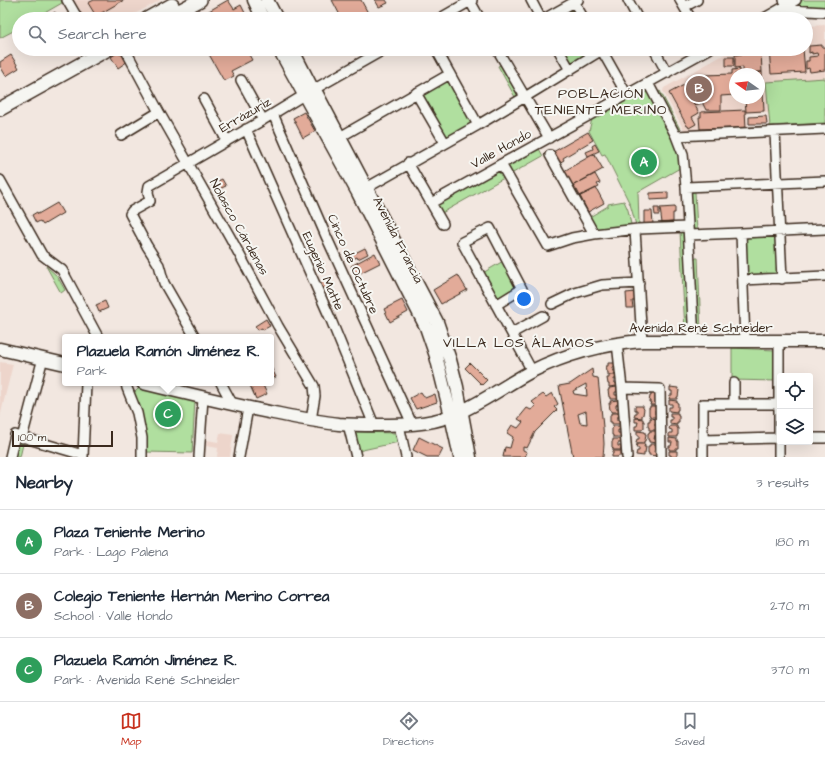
<!DOCTYPE html>
<html lang="en">
<head>
<meta charset="utf-8">
<style>
  :root { --surface:#fff; --page:#f2f2f3; --text:#1f2937; --muted:#747a83; --line:#e0e1e3; --accent:#c8321e }
  body { margin:0; font-family:"Architects Daughter",sans-serif; background:var(--page); color:var(--text) }
  .controls { position:absolute; right:12px; bottom:12px; display:grid; overflow:hidden; border-radius:4px; box-shadow:0 4px 16px #0002 }
  .controls button { width:36px; height:36px; display:grid; place-items:center; padding:0; border:0; border-bottom:1px solid var(--line); background:var(--surface); color:var(--text); font:20px sans-serif }
  .compass { position:absolute; left:729px; top:68px; width:36px; height:36px; border-radius:50%; background:var(--surface); box-shadow:0 4px 16px #0002; rotate:284deg }
  .scale { position:absolute; left:12px; bottom:10px; width:101px; box-sizing:border-box; padding-left:4px; border:2px solid #3b2a1e; border-top:0; font-size:11px; line-height:14px; white-space:nowrap; color:#3b2a1e; -webkit-text-stroke:3px #f6f6f2; paint-order:stroke }
  .you { position:absolute; left:524px; top:299px; width:14px; height:14px; margin:-10px; border:3px solid #fff; border-radius:50%; background:#1a73e8; box-shadow:0 0 0 6px #1a73e833 }
  .badge { display:grid; place-items:center; width:26px; height:26px; border-radius:50%; background:var(--accent); color:#fff; font-size:13px; font-weight:700 }
  .pin { position:absolute; translate:-50% -50%; border:2px solid #fff; box-shadow:0 1px 4px #0006 }
  .popup { position:absolute; left:62px; top:334px; width:212px; height:52px; box-sizing:border-box; display:grid; place-content:center; border-radius:4px; background:var(--surface); filter:drop-shadow(0 1px 3px #0005); font-size:13px; white-space:nowrap; color:var(--muted) }
  .popup b { font-size:15px; color:var(--text) }
  .popup::after { content:''; position:absolute; left:50%; top:100%; margin-left:-8px; border:8px solid transparent; border-top-color:var(--surface) }
  .list { margin:0; padding:0; list-style:none }
  h2 { display:flex; justify-content:space-between; align-items:center; height:52px; margin:0; padding:0 16px; font-size:17px }
  h2 small { font-size:13px; font-weight:400; color:var(--muted) }
  .list li { display:grid; grid-template-columns:26px 1fr auto; gap:12px; align-items:center; box-sizing:border-box; height:64px; padding:0 16px; border-top:1px solid var(--line) }
  .list b { display:block; font-size:15px; white-space:nowrap }
  .list p { margin:0; font-size:13px; white-space:nowrap; color:var(--muted) }
  .list em { font-size:13px; font-style:normal; color:var(--muted) }
  .icon { flex:none; width:22px; height:22px; fill:none; stroke:currentColor; stroke-width:2; stroke-linecap:round; stroke-linejoin:round }
  .map { position:relative; flex:none; width:825px; height:457px; overflow:hidden }
  .search { position:absolute; background:var(--surface); box-shadow:0 4px 16px #0002; left:12px; right:12px; top:12px; height:44px; display:flex; align-items:center; gap:10px; box-sizing:border-box; padding:0 14px; border-radius:22px; color:var(--muted); font-size:15px }
  .sheet { height:244px; background:var(--surface) }
  nav { display:flex; justify-content:space-around; align-items:center; box-sizing:border-box; height:56px; border-top:1px solid var(--line); background:var(--surface); font-size:11px; color:var(--muted) }
  nav a { display:grid; justify-items:center; gap:2px }
  nav .on { color:var(--accent) }
  .map>svg:first-child { display:block }
  .built { fill:#edd5cb; fill-rule:evenodd }
  .green { fill:#b0df9f; stroke:#76845e }
  .building { fill:#e2ab99; stroke:#3b2a1e; fill-rule:evenodd }
  .lines { fill:none; stroke-linecap:round; stroke-linejoin:round }
  .minor-casing { stroke:#3b2a1e; stroke-width:12 }
  .major-casing { stroke:#3b2a1e; stroke-width:15 }
  .highway-casing { stroke:#3b2a1e; stroke-width:16 }
  .minor { stroke:#f6f6f2; stroke-width:9 }
  .major { stroke:#f6f6f2; stroke-width:12 }
  .highway { stroke:#f6f6f2; stroke-width:13 }
  .labels { text-anchor:middle; dominant-baseline:central; stroke-width:4; stroke-linejoin:round; paint-order:stroke }
  .street-label { font-size:13px; fill:#3b2a1e; stroke:#f6f6f2 }
  .neighbourhood-label { font-size:14px; letter-spacing:1px; fill:#3b2a1e; stroke:#f6f6f2 }
</style>
</head>
<body>
<div class="map">
<svg width="825" height="457" viewBox="0 0 825 457">
  <rect width="100%" height="100%" fill="#f2e7e0"/>
  <filter id="ink" filterUnits="userSpaceOnUse"><feTurbulence type="fractalNoise" baseFrequency=".025" numOctaves="2"/><feDisplacementMap in="SourceGraphic" scale="8" xChannelSelector="R" yChannelSelector="G"/><feConvolveMatrix kernelMatrix="1 2 1 2 8 2 1 2 1" color-interpolation-filters="sRGB"/></filter>
  <g filter="url(#ink)">
    <!-- built -->
    <path class="built" d="M74 0H161L125 19H85Z
      M825 25V125L769 128 768 112 747 113 748 129 685 132 663 91 664 88 734 49H806V26ZM735 74H759V98H735Z
      M0 362 13 364 0 417Z
      M220 433 233 435 230 457H217L218 448 206 446 207 440 218 442Z"/>
    <!-- green -->
    <path class="green" d="M0 0H61L62 3 34 19H19V28L0 38Z
      M801 0H825V9H794L793 5Z
      M574 4 582 19H549Z
      M560 49H599L572 65Z
      M501 65 519 95 515 97 498 66Z
      M449 76 475 124 446 140 419 92Z
      M825 78V123L770 126 766 82Z
      M643 89 648 90 669 129 679 152 680 168 638 192 639 223 636 225 630 204 605 154 602 155 589 131 592 119Z
      M660 91 681 131 678 133 657 93Z
      M538 147 543 156 440 214 435 204Z
      M691 192H695L697 231H693Z
      M624 201 628 210 632 229 595 231 588 218 608 206V204Z
      M680 231H684L690 331 685 332Z
      M776 235 779 277 745 279 744 238Z
      M693 258H698L701 331 696 332Z
      M505 260 519 288 497 302 481 274Z
      M46 266 57 276 65 290 61 293Z
      M732 348 775 350 776 381 732 380Z
      M140 387 195 400 192 453 146 452 145 429 141 408 133 394Z
      M354 432 397 433 399 442 358 451Z
      M16 438 24 440 20 457H11Z"/>
    <!-- building -->
    <path class="building" d="M94 0H124L96 16 88 3Z
      M228 0 234 9 241 5 248 19H195Z
      M332 0H361L368 13 357 19H342Z
      M375 0H386L388 3 379 7Z
      M55 12 59 19H44Z
      M822 45V47H825V70L810 72 809 68 806 69V61H809V57L818 56 817 53 812 54V52L809 53V46Z
      M206 49H256L248 53 252 60 231 71 234 76 224 81Z
      M769 49H803L805 72 771 74Z
      M761 51 762 72 743 73V67L735 68V55L743 54V52Z
      M117 53H123L128 61 118 68 111 57Z
      M11 55 19 68 6 76 0 66V62Z
      M726 57H734V66H726Z
      M740 69V74H735V95L721 96V110H706L702 102 701 98H706L705 75 732 74V70Z
      M762 72 764 111 746 112 745 98H759V74H745V73Z
      M688 82 690 84 695 82 702 97H700L701 103 695 105 684 85Z
      M684 85 699 113 692 117 696 124 689 128 688 126H687L669 93Z
      M745 110 746 128 700 129 699 117H701V112Z
      M304 112 315 131 303 138 293 118Z
      M766 116 767 124H749V117Z
      M588 132 593 140 563 158 564 160 559 163 553 152Z
      M595 144 599 151 588 156 586 152 593 149 592 146Z
      M594 154 603 169 572 186 564 171Z
      M595 174 600 183 597 184 599 187 580 196 577 190 575 191 572 186Z
      M222 179 226 186 215 191 212 184Z
      M596 188 604 203 588 212 580 196Z
      M668 192V199L650 200V193Z
      M57 203 63 213 43 225 40 221 36 223 32 215 37 212 38 214Z
      M675 207V213H673V222L662 223 660 208Z
      M654 208H659V215H655Z
      M644 211H652L653 224 644 225Z
      M365 248 368 254 358 259 357 257 351 260 349 256Z
      M375 253 380 263 356 275 351 266Z
      M458 275 467 290 441 304 433 290Z
      M325 281 328 287 323 290 320 284Z
      M635 292V301H632L633 308H627L626 293Z
      M402 300 408 312 390 322 384 309Z
      M105 301 108 308 99 312 96 305Z
      M266 319 270 326 263 330 262 328 258 330 255 326Z
      M470 363 487 380 482 385 465 368Z
      M608 363H615V367H613V371L616 370V374L608 375V372H607L606 366H608Z
      M271 367 276 377 271 379Z
      M592 369 593 377 598 378 603 427 604 444 603 457H573L559 386 570 384ZM586 384 587 396 574 394 573 391ZM586 411 587 424 580 423 578 414Z
      M609 375H616V379H614V383H617V386L609 387V384H608L607 378H609Z
      M249 383H263H262L267 394 256 399Z
      M617 387V392H615V395H618V399H610V397H609L608 390H609V388Z
      M670 387 678 388V390H679L678 397H677V399H669L670 395H672V391H670Z
      M421 392 425 398 435 394 437 402 416 409 410 398Z
      M552 393 558 404 554 407 557 410 535 432 527 448 523 447V450L527 452 525 457H503L505 447 510 448 513 437 507 433 512 425 518 428 523 422 518 419 527 408 531 410 536 406 532 402 543 394 546 397Z
      M651 393H658V405H650L651 402H649L650 396H651Z
      M618 400V404L616 405V408H619V412H611V410H610L609 403H611L610 401Z
      M669 400 677 401V403H678V410H677V412L669 411V407H672V404H669Z
      M635 406H643V408L644 409 643 415H642V418L634 417 635 413H637V410H635Z
      M650 406H658V410H655V414H658V417H650V415H649V408H650Z
      M611 413H619V417H617V420H619L620 424H612V422H610V415H611Z
      M670 413H678V416H679V422H677V425L670 424V420H672V417H670Z
      M635 418 643 419V421H644V428H643L642 430H635V426H637L638 422H635Z
      M650 418 657 419V423H655V426H657V430H649V427H648V421H650Z
      M613 426H620V430H618V433H621V437H613V435H612V428H613Z
      M670 426H677V428H678V435H677V437H669V433H672V430L669 429Z
      M637 431 645 432V434H646L645 441H644V443H636L637 439H639V435H637Z
      M650 431H657V435H655L654 439H657V443L649 442V440H648V433H649Z
      M419 437 443 449 439 457H427L413 450Z
      M669 438 677 439V441H678V448H676V450H669V446H671L672 442H669Z
      M613 439H621V443H618V446H621V450H613V448L612 447V441H613Z
      M637 444H645L644 447H646L645 453H644V456L636 455 637 451H639V448H636Z
      M650 444H657V448H655L654 452H657V456L649 455V453H648V446H650Z
      M613 451H621V456H618V457H612V454H613Z
      M669 451H677V457H671V455H669Z"/>
    <g class="lines">
      <defs>
        <path id="minor" d="M67 0 78 19
          M531 0 541 19
          M628 0 638 19
          M680 0 691 19
          M784 0 790 10 825 12
          M470 1 480 19
          M574 2 584 19
          M684 7 697 0
          M439 19 472 0
          M544 19 578 0
          M763 19 796 0
          M125 49 159 112 230 237 278 326 314 386 315 396 311 420
          M436 49 478 125
          M497 49 549 138
          M558 49 570 70
          M601 49 627 95
          M654 49 667 73
          M241 80 263 120
          M648 83 676 136 683 154 686 187 694 341
          M416 93 445 143
          M204 99 227 141
          M273 114 326 236 412 424
          M246 129 331 320 374 425
          M775 132 782 279
          M121 135 159 112
          M676 136 825 129
          M340 137 450 74
          M550 155 594 234
          M408 163 443 224
          M501 164 548 246 572 238 594 234 638 229 688 227
          M0 180 42 255 62 270 98 337
          M686 187 825 181
          M361 191 478 125 525 97 602 50
          M431 203 709 49
          M635 230 642 341
          M741 233 745 341
          M689 235 741 233 825 229
          M743 280 825 276
          M552 304 575 293 602 285 639 283
          M496 305 522 289 490 228 462 242 532 371
          M512 333 543 316
          M195 337 164 283 159 265 147 246 130 214 132 211 150 201 148 192 149 186 263 120 304 95 385 49
          M617 343 622 388 627 457
          M126 383 127 388 137 413 142 438V457
          M221 383 233 405
          M622 388 660 389 661 457
          M734 404V383
          M348 424 356 457
          M399 425 406 457
          M22 438 43 358
          M810 438H825
          M703 440 780 438
          M10 457 15 435 83 455
          M83 457 86 383
          M199 457 203 398
          M239 457 248 408
          M703 457V404H779
          M779 457V341"/>
        <path id="major" d="M254 0 263 19
          M267 0 277 19
          M279 49 358 193 426 327 436 356 451 416 460 457
          M292 49 313 90 317 94 437 322 450 360 457 387 470 457
          M0 349 65 364
          M143 383C188 394 233 405 279 414 299 418 319 422 339 424 352 425 365 425 378 425 401 425 428 425 450 416 478 406 505 385 532 371 566 354 604 344 642 341H825"/>
        <path id="highway" d="M147 19 172 5
          M164 19 200 0
          M0 109 108 49"/>
      </defs>
      <!-- minor casing -->
      <use href="#minor" class="minor-casing"/>
      <!-- major casing -->
      <use href="#major" class="major-casing"/>
      <!-- highway casing -->
      <use href="#highway" class="highway-casing"/>
      <!-- minor -->
      <use href="#minor" class="minor"/>
      <!-- major -->
      <use href="#major" class="major"/>
      <!-- highway -->
      <use href="#highway" class="highway"/>
    </g>
  </g>
  <g class="labels">
    <!-- street labels -->
    <g class="street-label">
      <text transform="translate(245 115) rotate(-30)">Errázuriz</text>
      <text transform="translate(501 149) rotate(-29)">Valle Hondo</text>
      <text transform="translate(239 227) rotate(61)">Nolasco Cárdenas</text>
      <text transform="translate(398 240) rotate(63)">Avenida Francia</text>
      <text transform="translate(353 264) rotate(66)">Cinco de Octubre</text>
      <text transform="translate(323 271) rotate(66)">Eugenio Matte</text>
      <text x="701" y="328">Avenida René Schneider</text>
    </g>
    <!-- neighbourhood labels -->
    <g class="neighbourhood-label">
      <text x="601" y="94">POBLACIÓN<tspan x="601" dy="16">TENIENTE MERINO</tspan></text>
      <text x="519" y="343">VILLA LOS ÁLAMOS</text>
    </g>
  </g>
</svg>
<div class="controls">
<button><svg class="icon" aria-label="locate" viewBox="0 0 24 24"><circle cx="12" cy="12" r="6"/><path d="M12 2v4M12 18v4M2 12h4M18 12h4"/></svg></button>
<button><svg class="icon" aria-label="layers" viewBox="0 0 24 24"><path d="M12 4l9 5-9 5-9-5zM3 14l9 5 9-5"/></svg></button>
</div>
<svg class="compass" viewBox="-18 -18 36 36"><path d="M0-13l5 13h-10z" fill="#e53935"/><path d="M0 13l5-13h-10z" fill="#747a83"/></svg>
<div class="scale">100 m</div>
<div class="you"></div>
<div class="pin badge" style="left:644px;top:162px;background:#2e9e5b">A</div>
<div class="pin badge" style="left:699px;top:89px;background:#8d6e63">B</div>
<div class="pin badge" style="left:168px;top:414px;background:#2e9e5b">C</div>
<div class="popup"><b>Plazuela Ramón Jiménez R.</b>Park</div>
<div class="search"><svg class="icon" aria-label="search" viewBox="0 0 24 24"><circle cx="10" cy="10" r="6"/><path d="M15 15l6 6"/></svg>Search here</div>
</div>
<section class="sheet">
<h2>Nearby<small>3 results</small></h2>
<ul class="list">
<li><span class="badge" style="background:#2e9e5b">A</span><div><b>Plaza Teniente Merino</b><p>Park · Lago Palena</p></div><em>180 m</em></li>
<li><span class="badge" style="background:#8d6e63">B</span><div><b>Colegio Teniente Hernán Merino Correa</b><p>School · Valle Hondo</p></div><em>270 m</em></li>
<li><span class="badge" style="background:#2e9e5b">C</span><div><b>Plazuela Ramón Jiménez R.</b><p>Park · Avenida René Schneider</p></div><em>370 m</em></li>
</ul>
</section>
<nav>
<a class="on"><svg class="icon" aria-label="map" viewBox="0 0 24 24"><path d="M3 6l6-2 6 2 6-2v14l-6 2-6-2-6 2zM9 4v14M15 6v14"/></svg>Map</a>
<a><svg class="icon" aria-label="directions" viewBox="0 0 24 24"><path d="M12 3l9 9-9 9-9-9zM9 14v-3h6M13 9l2 2-2 2"/></svg>Directions</a>
<a><svg class="icon" aria-label="saved" viewBox="0 0 24 24"><path d="M7 4h10v16l-5-4-5 4z"/></svg>Saved</a>
</nav>
</body>
</html>
